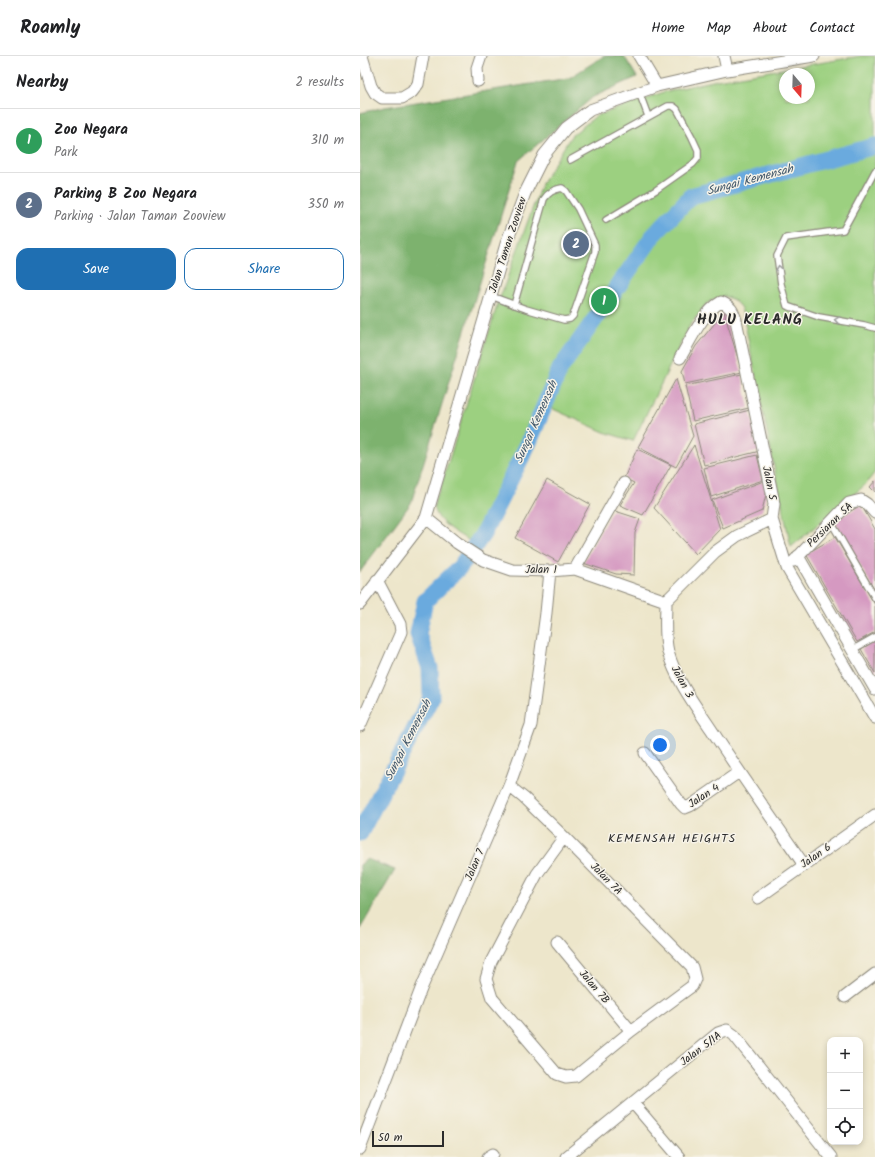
<!DOCTYPE html>
<html lang="en">
<head>
<meta charset="utf-8">
<style>
  :root { --surface:#fff; --page:#f6f6f6; --text:#202124; --muted:#757577; --line:#e0e0e0; --accent:#1f6fb2 }
  body { margin:0; font-family:Kalam,sans-serif; background:var(--page); color:var(--text) }
  .controls { position:absolute; right:12px; bottom:12px; display:grid; overflow:hidden; border-radius:8px; box-shadow:0 2px 6px #0003 }
  .controls button { width:36px; height:36px; display:grid; place-items:center; padding:0; border:0; border-bottom:1px solid var(--line); background:var(--surface); color:var(--text); font:20px sans-serif }
  .compass { position:absolute; left:419px; top:12px; width:36px; height:36px; border-radius:50%; background:var(--surface); box-shadow:0 2px 6px #0003; rotate:161deg }
  .scale { position:absolute; left:12px; bottom:10px; width:72px; box-sizing:border-box; padding-left:4px; border:2px solid #2b2b2b; border-top:0; font-size:11px; line-height:14px; white-space:nowrap; color:#2b2b2b; -webkit-text-stroke:3px #f7f3e8; paint-order:stroke }
  .you { position:absolute; left:300px; top:689px; width:14px; height:14px; margin:-10px; border:3px solid #fff; border-radius:50%; background:#1a73e8; box-shadow:0 0 0 6px #1a73e833 }
  .badge { display:grid; place-items:center; width:26px; height:26px; border-radius:50%; background:var(--accent); color:#fff; font-size:13px; font-weight:700 }
  .pin { position:absolute; translate:-50% -50%; border:2px solid #fff; box-shadow:0 1px 4px #0006 }
  .list { margin:0; padding:0; list-style:none }
  h2 { display:flex; justify-content:space-between; align-items:center; height:52px; margin:0; padding:0 16px; font-size:17px }
  h2 small { font-size:13px; font-weight:400; color:var(--muted) }
  .list li { display:grid; grid-template-columns:26px 1fr auto; gap:12px; align-items:center; box-sizing:border-box; height:64px; padding:0 16px; border-top:1px solid var(--line) }
  .list b { display:block; font-size:15px; white-space:nowrap }
  .list p { margin:0; font-size:13px; white-space:nowrap; color:var(--muted) }
  .list em { font-size:13px; font-style:normal; color:var(--muted) }
  .actions { display:flex; gap:8px; padding:12px 16px }
  .actions a { flex:1; padding:9px 0; border:1px solid var(--accent); border-radius:12px; text-align:center; font-size:14px; color:var(--accent) }
  .actions .main { background:var(--accent); color:#fff }
  .icon { flex:none; width:22px; height:22px; fill:none; stroke:currentColor; stroke-width:2; stroke-linecap:round; stroke-linejoin:round }
  .map { position:relative; flex:none; width:515px; height:1101px; overflow:hidden }
  header { display:flex; align-items:center; gap:24px; box-sizing:border-box; height:56px; padding:0 20px; background:var(--surface); border-bottom:1px solid var(--line) }
  header strong { font-size:19px }
  nav { display:flex; gap:22px; margin-inline-start:auto; font-size:14px }
  main { display:flex }
  aside { flex:1; background:var(--surface) }
  .map>svg:first-child { display:block }
  .green { fill:#9cd080; stroke:#647e56; fill-rule:evenodd }
  .forest { fill:#7db26e; stroke:#546e4c }
  .lines { fill:none; stroke-linecap:round; stroke-linejoin:round }
  .river { stroke:#6baade; stroke-width:17 }
  .building { fill:#d599c1 }
  .service-casing { stroke:#8c887b; stroke-width:8 }
  .minor-casing { stroke:#8c887b; stroke-width:13 }
  .service { stroke:#fff; stroke-width:5.5 }
  .minor { stroke:#fff; stroke-width:11 }
  .oneway { stroke:#a0a0a0 }
  .labels { text-anchor:middle; dominant-baseline:central; stroke-width:3; stroke-linejoin:round; paint-order:stroke }
  .street-label { font-size:11px; fill:#2b2b2b; stroke:#f7f3e8 }
  .water-label { font-size:12px; font-style:italic; fill:#41576a; stroke:#f7f3e8 }
  .neighbourhood-label { font-size:12px; letter-spacing:1px; fill:#2b2b2b; stroke:#f7f3e8 }
  .district-label { font-size:15px; font-weight:bold; letter-spacing:1px; fill:#2b2b2b; stroke:#f7f3e8 }
</style>
</head>
<body>
<header>
<strong>Roamly</strong>
<nav><a>Home</a><a>Map</a><a>About</a><a>Contact</a></nav>
</header>
<main>
<aside>
<h2>Nearby<small>2 results</small></h2>
<ul class="list">
<li><span class="badge" style="background:#2e9e5b">1</span><div><b>Zoo Negara</b><p>Park</p></div><em>310 m</em></li>
<li><span class="badge" style="background:#5c6f8a">2</span><div><b>Parking B Zoo Negara</b><p>Parking · Jalan Taman Zooview</p></div><em>350 m</em></li>
</ul>
<div class="actions"><a class="main">Save</a><a>Share</a></div>
</aside>
<div class="map">
<svg width="515" height="1101" viewBox="0 0 515 1101">
  <rect width="100%" height="100%" fill="#f7f3e8"/>
  <filter id="ink" filterUnits="userSpaceOnUse"><feTurbulence type="fractalNoise" baseFrequency=".025" numOctaves="2"/><feDisplacementMap in="SourceGraphic" scale="8" xChannelSelector="R" yChannelSelector="G"/><feConvolveMatrix kernelMatrix="1 2 1 2 8 2 1 2 1" color-interpolation-filters="sRGB"/></filter>
  <filter id="wash" filterUnits="userSpaceOnUse"><feTurbulence type="fractalNoise" baseFrequency=".012" numOctaves="4" result="noise"/><feDisplacementMap in="SourceGraphic" scale="16" xChannelSelector="R" yChannelSelector="G"/><feGaussianBlur stdDeviation="0.9" result="paint"/><feColorMatrix in="noise" values="0 0 0 0 0 0 0 0 0 0 0 0 0 0 0 0 0 1.4 0 .05"/><feComposite in="paint" operator="in"/></filter>
  <g filter="url(#wash)">
    <rect width="100%" height="100%" fill="#ede6cb"/>
    <!-- green -->
    <path class="green" d="M501 0H515V416L505 429 431 491 416 420 384 263 381 252 374 244 364 240 357 242 347 247 330 269 273 385 244 376 180 347 144 442 119 490C104 481 69 466 75 444 75 442 77 438 79 436L137 250 181 129 211 80 236 60 304 36 357 24ZM425 18H449V42H425Z"/>
    <!-- forest -->
    <path class="forest" d="M244 0H264L277 21 233 41 158 105 51 447 0 516V57L25 51 209 22Z
      M7 803 35 814 0 873V809Z"/>
    <g class="lines">
      <!-- river -->
      <path class="river" d="M0 777 71 642 70 612 58 578 65 545 100 511 123 478 169 386 200 313 293 180 331 140 515 90"/>
    </g>
    <g id="blocks">
      <!-- building -->
      <path class="building" d="M364 256 382 316 325 328 322 315 336 290Z
        M382 318 389 352 333 365 325 330Z
        M316 323 333 380 316 411 278 391Z
        M390 354 400 395 344 409 334 368Z
        M334 389 360 473 336 498 294 452Z
        M277 393 311 409 283 459 260 449 274 427 264 422Z
        M397 399 403 424 351 441 344 412Z
        M187 424 230 448 198 506 155 482Z
        M404 425 407 434 402 455 363 472 352 444Z
        M515 425V436L510 431Z
        M501 449 515 473V535L474 465Z
        M252 454 280 463 275 477 274 519 256 518 223 507Z
        M475 481 515 549V576L497 586 446 498Z
        M515 585V617L501 593Z"/>
    </g>
  </g>
  <g filter="url(#ink)">
    <use href="#blocks" fill-opacity="0" stroke="#8c887b" stroke-width="1"/>
    <g class="lines">
      <defs>
        <path id="service" d="M279 36 288 60
          M210 104 308 50H313L317 53 332 81 338 94V102L333 108 296 134 246 164
          M515 115 500 143 483 174 426 182 417 200 421 228 427 250 459 261 504 269 515 272
          M131 240 166 253 204 264 210 263 213 260 235 196V189L218 153 206 135 202 132C193 134 189 136 184 143L154 249
          M471 466 515 542
          M492 594 515 581"/>
        <path id="minor" d="M2 0 11 30 15 37 22 42H42L52 36 58 28 63 0
          M279 0 297 30
          M364 0 367 14
          M118 25 117 12 121 0
          M320 302C330 285 343 256 361 246 371 250 373 255 376 264L412 437 414 448 412 463 427 512 515 662
          M66 462 97 487 123 504 152 514 190 515 215 513 306 545
          M412 463 377 480 355 496 306 545C306 562 304 579 308 596 316 624 335 649 351 673 381 719 413 764 444 809
          M438 500 515 633
          M434 505 489 447 501 444 507 448 515 457
          M215 513 264 427
          M0 548 66 462 146 188 165 137 184 99 206 72 230 54 297 30 367 14 454 0
          M0 670 41 576 40 568 17 524
          M285 697 321 748 325 752 330 750 379 716
          M149 730 164 742 204 781 332 911 335 923 332 930 271 975 216 1020 206 1021 197 1018 132 942 126 923 131 906 177 818 204 781
          M398 842 515 759
          M197 886 271 975
          M485 941 515 918
          M273 1047 319 1101
          M0 1093 61 933 149 730 171 669 186 557 190 515
          M128 1101 133 1098
          M206 1101 358 977 367 974 374 979 471 1101"/>
      </defs>
      <!-- service casing -->
      <use href="#service" class="service-casing"/>
      <!-- minor casing -->
      <use href="#minor" class="minor-casing"/>
      <!-- service -->
      <use href="#service" class="service"/>
      <!-- minor -->
      <use href="#minor" class="minor"/>
    </g>
    <!-- one-way arrows -->
    <defs><path id="oneway-chevron" d="M-2-3.5L2.5 0L-2 3.5" fill="none" stroke-width="1.6" stroke-linecap="round" stroke-linejoin="round"/></defs>
    <g class="oneway">
      <use href="#oneway-chevron" transform="translate(419 212) rotate(-99)"/>
      <use href="#oneway-chevron" transform="translate(477 264) rotate(-171)"/>
    </g>
  </g>
  <g class="labels">
    <!-- street labels -->
    <g class="street-label">
      <text transform="translate(148 189) rotate(-72)">Jalan Taman Zooview</text>
      <text transform="translate(409 427) rotate(79)">Jalan 5</text>
      <text transform="translate(470 469) rotate(-44)">Persiaran 5A</text>
      <text x="181" y="514">Jalan 1</text>
      <text transform="translate(322 626) rotate(62)">Jalan 3</text>
      <text transform="translate(344 740) rotate(-33)">Jalan 4</text>
      <text transform="translate(456 800) rotate(-35)">Jalan 6</text>
      <text transform="translate(115 809) rotate(-67)">Jalan 7</text>
      <text transform="translate(246 823) rotate(46)">Jalan 7A</text>
      <text transform="translate(234 931) rotate(50)">Jalan 7B</text>
      <text transform="translate(341 993) rotate(-37)">Jalan 5/1A</text>
    </g>
    <!-- water labels -->
    <g class="water-label">
      <text transform="translate(390 124) rotate(-15)">Sungai Kemensah</text>
      <text transform="translate(176 366) rotate(-66)">Sungai Kemensah</text>
      <text transform="translate(48 684) rotate(-63)">Sungai Kemensah</text>
    </g>
    <!-- neighbourhood labels -->
    <g class="neighbourhood-label">
      <text x="312" y="782">KEMENSAH HEIGHTS</text>
    </g>
    <!-- district labels -->
    <g class="district-label">
      <text x="390" y="264">HULU KELANG</text>
    </g>
  </g>
</svg>
<div class="controls">
<button>+</button>
<button>−</button>
<button><svg class="icon" aria-label="locate" viewBox="0 0 24 24"><circle cx="12" cy="12" r="6"/><path d="M12 2v4M12 18v4M2 12h4M18 12h4"/></svg></button>
</div>
<svg class="compass" viewBox="-18 -18 36 36"><path d="M0-13l5 13h-10z" fill="#e53935"/><path d="M0 13l5-13h-10z" fill="#757577"/></svg>
<div class="scale">50 m</div>
<div class="you"></div>
<div class="pin badge" style="left:244px;top:245px;background:#2e9e5b">1</div>
<div class="pin badge" style="left:216px;top:188px;background:#5c6f8a">2</div>
</div>
</main>
</body>
</html>
